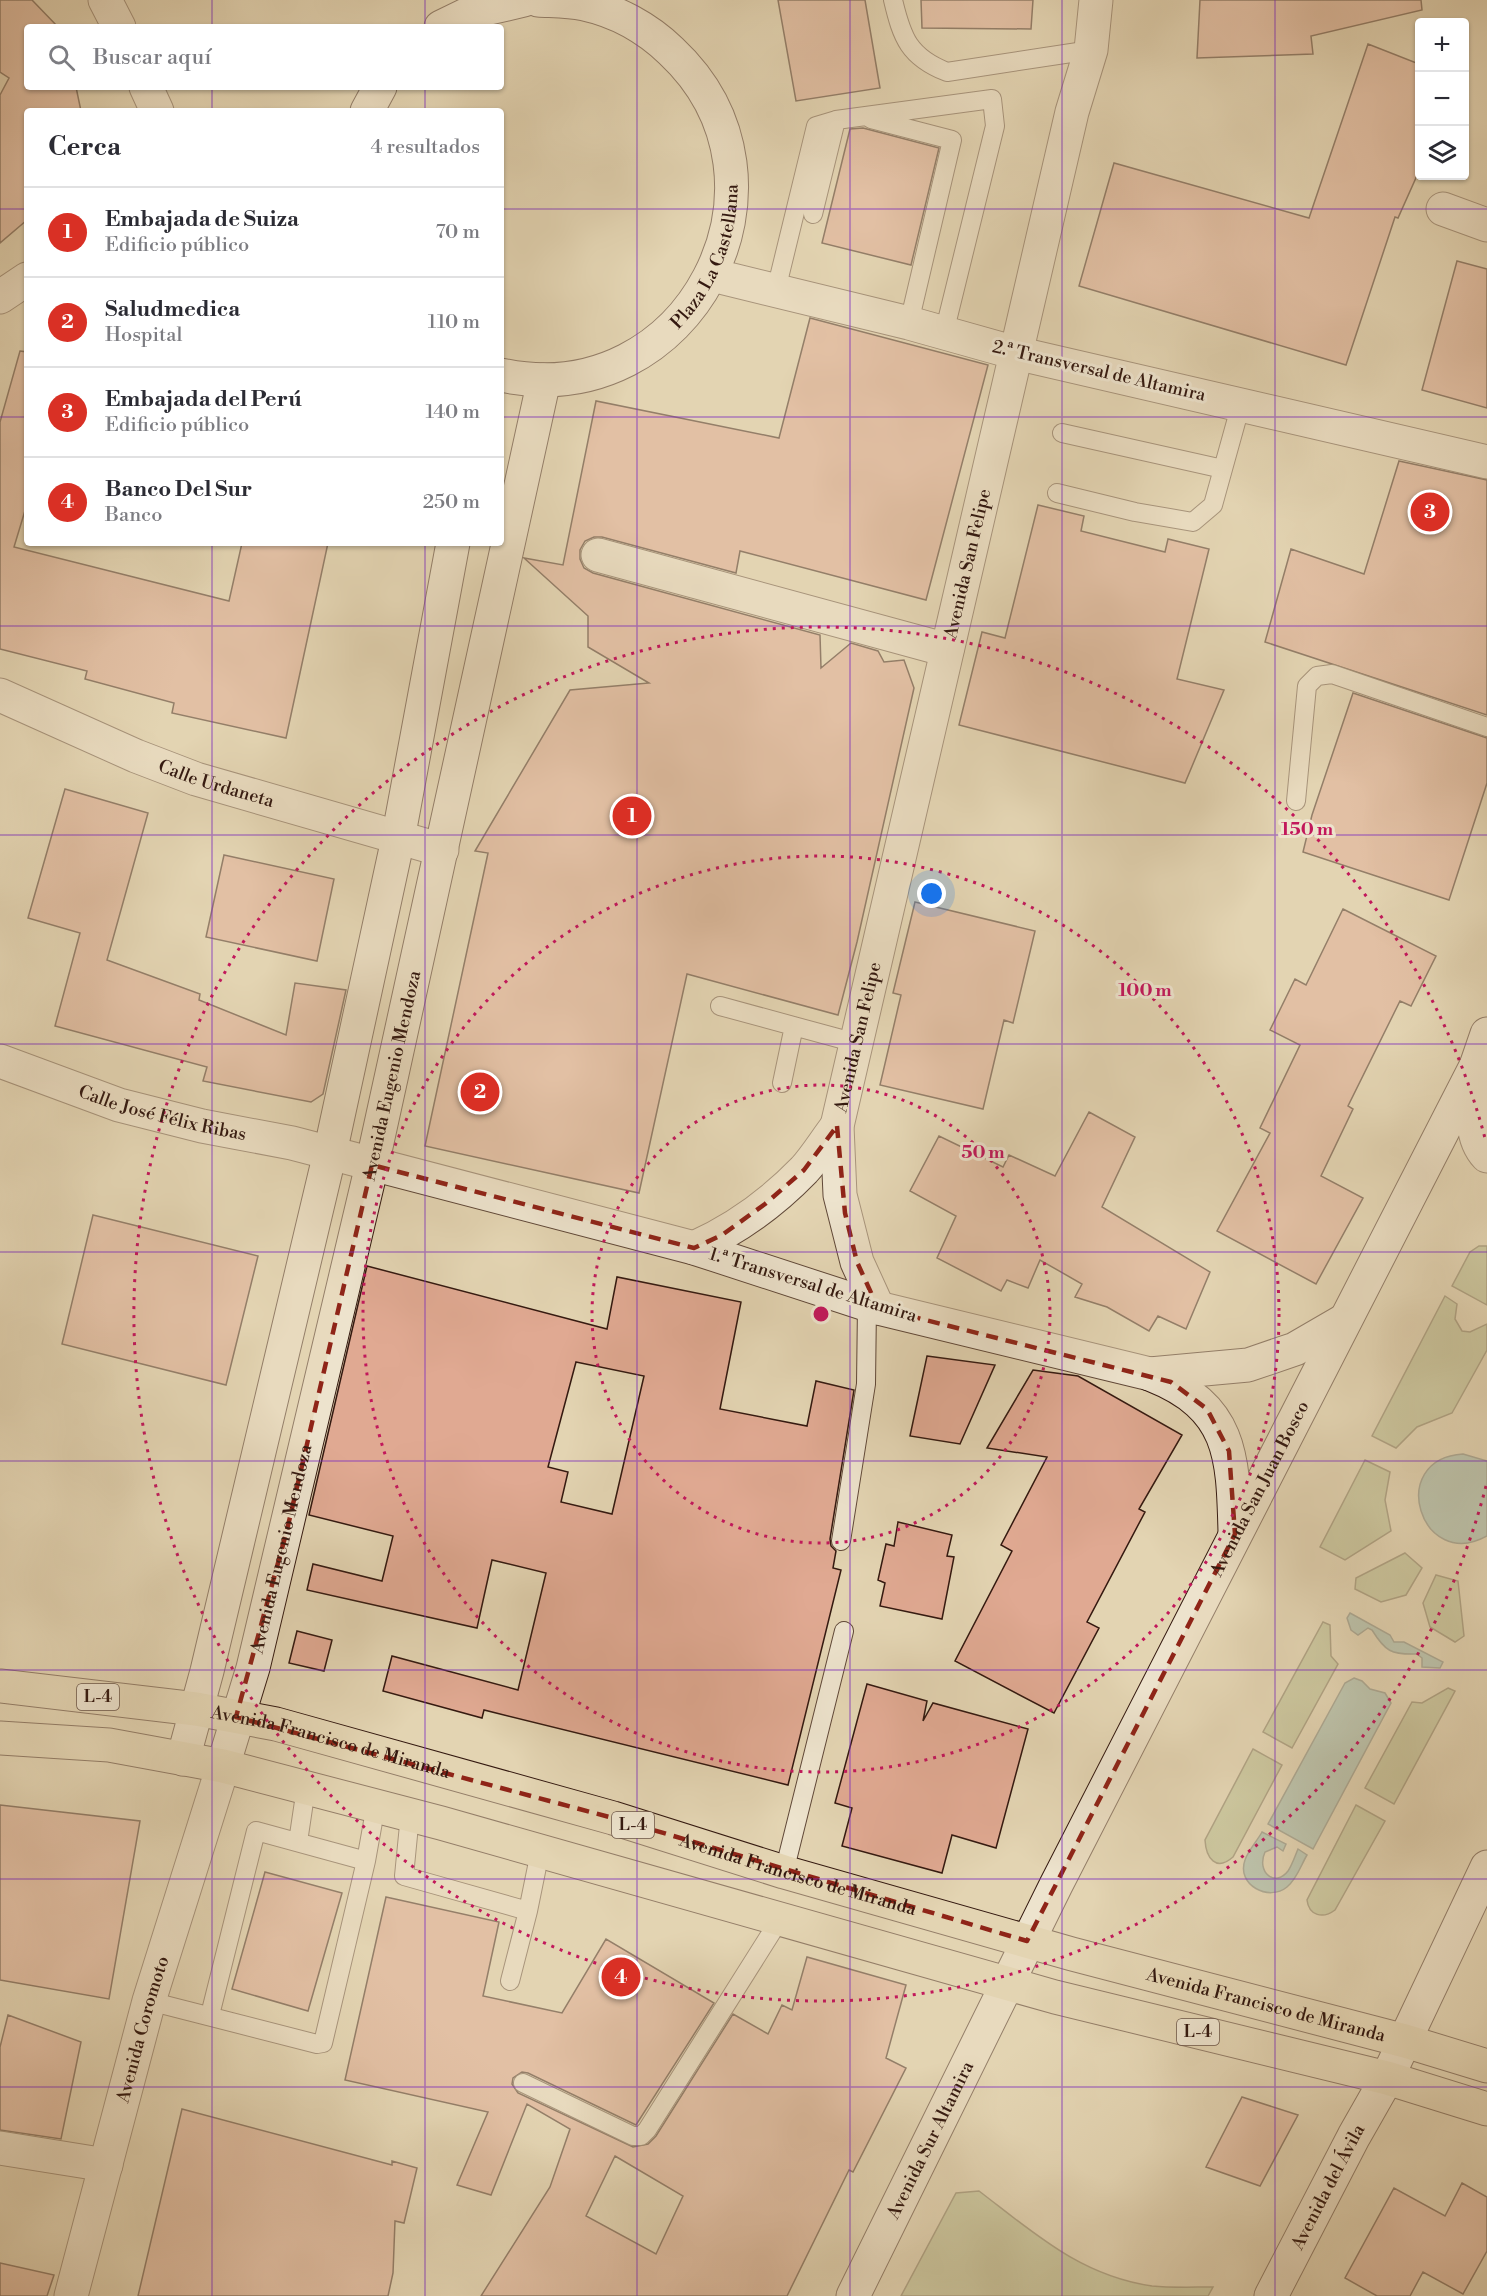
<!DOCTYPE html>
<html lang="es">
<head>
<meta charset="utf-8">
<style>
  :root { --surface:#fff; --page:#f7f7f7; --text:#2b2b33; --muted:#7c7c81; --line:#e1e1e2; --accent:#d93025 }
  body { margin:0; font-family:"Libre Bodoni",serif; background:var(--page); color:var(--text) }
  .controls { position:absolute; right:18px; top:18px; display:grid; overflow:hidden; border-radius:6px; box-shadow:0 2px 4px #0004 }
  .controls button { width:54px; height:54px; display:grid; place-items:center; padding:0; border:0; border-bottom:2px solid var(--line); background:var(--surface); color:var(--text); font:30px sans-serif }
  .you { position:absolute; left:932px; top:894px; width:21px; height:21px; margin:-15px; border:4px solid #fff; border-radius:50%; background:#1a73e8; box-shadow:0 0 0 9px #1a73e833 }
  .badge { display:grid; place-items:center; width:39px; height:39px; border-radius:50%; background:var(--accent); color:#fff; font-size:20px; font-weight:700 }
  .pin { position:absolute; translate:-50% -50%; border:3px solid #fff; box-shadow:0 2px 6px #0006 }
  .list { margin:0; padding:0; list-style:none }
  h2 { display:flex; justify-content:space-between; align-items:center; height:78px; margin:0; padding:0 24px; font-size:26px }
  h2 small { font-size:20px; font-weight:400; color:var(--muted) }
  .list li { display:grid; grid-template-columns:39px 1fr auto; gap:18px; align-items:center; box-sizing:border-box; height:90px; padding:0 24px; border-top:2px solid var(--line) }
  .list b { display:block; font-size:22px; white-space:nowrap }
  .list p { margin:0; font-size:20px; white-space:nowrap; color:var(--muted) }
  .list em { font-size:20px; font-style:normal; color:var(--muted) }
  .icon { flex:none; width:33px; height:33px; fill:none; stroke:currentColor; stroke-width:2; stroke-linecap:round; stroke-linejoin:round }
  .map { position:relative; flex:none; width:1487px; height:2296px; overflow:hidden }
  .search { position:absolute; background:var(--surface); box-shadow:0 2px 4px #0004; left:24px; top:24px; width:480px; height:66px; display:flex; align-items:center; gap:15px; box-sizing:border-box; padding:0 21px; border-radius:6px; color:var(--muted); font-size:22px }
  .panel { position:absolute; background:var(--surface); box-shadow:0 2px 4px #0004; left:24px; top:108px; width:480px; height:438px; border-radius:6px }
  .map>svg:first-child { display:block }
  .green { fill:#b3bd8d; stroke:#746b4e; stroke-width:1.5 }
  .water { fill:#95b8ae; stroke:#6e786f; stroke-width:1.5 }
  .building { fill:#e0a992; stroke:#341910; stroke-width:1.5; fill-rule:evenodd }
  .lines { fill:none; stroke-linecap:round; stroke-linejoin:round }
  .lane-casing { stroke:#604838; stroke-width:20 }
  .street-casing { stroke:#604838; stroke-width:35 }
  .secondary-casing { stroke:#341910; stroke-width:35 }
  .primary-casing { stroke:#341910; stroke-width:35 }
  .lane { stroke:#ede3cd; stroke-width:18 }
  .street { stroke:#ede3cd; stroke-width:33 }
  .secondary { stroke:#ede3cd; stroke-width:33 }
  .primary { stroke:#e3d4b2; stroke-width:33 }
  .marked { fill:none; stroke:#8f2418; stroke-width:4.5; stroke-dasharray:12 8; stroke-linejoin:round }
  .grid { fill:none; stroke:#7b2cbf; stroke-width:1.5; stroke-opacity:0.55 }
  .ring { fill:none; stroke:#c2185b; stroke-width:3; stroke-dasharray:3 6 }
  .labels { text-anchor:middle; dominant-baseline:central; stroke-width:6; stroke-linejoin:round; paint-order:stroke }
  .shield { fill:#ede3cd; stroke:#6c5649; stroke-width:1.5 }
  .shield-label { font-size:16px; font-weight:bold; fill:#341910 }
  .street-label { font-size:18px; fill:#341910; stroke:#ede3cd }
  .centre { fill:#c2185b; stroke:#ede3cd; stroke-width:3 }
  .ring-label { font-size:18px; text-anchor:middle; font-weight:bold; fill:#c2185b; stroke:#ede3cd; stroke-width:6; stroke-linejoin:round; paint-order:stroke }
</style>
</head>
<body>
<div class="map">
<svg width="1487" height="2296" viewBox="0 0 1487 2296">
  <rect width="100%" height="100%" fill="#e3d4b2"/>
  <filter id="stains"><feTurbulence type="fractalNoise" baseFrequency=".00333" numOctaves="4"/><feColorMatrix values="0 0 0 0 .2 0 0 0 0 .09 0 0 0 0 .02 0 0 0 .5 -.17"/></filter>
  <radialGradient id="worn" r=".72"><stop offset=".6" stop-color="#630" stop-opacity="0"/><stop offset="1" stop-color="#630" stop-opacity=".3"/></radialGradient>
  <!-- green -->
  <path class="green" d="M1479 1246H1487V1305L1452 1286 1470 1252Z
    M1445 1296 1457 1304 1455 1319 1462 1331 1470 1332 1487 1324V1350L1452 1413 1417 1427 1396 1448 1372 1436Z
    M1365 1460 1390 1472 1385 1500 1391 1531 1345 1560 1320 1547Z
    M1405 1553 1422 1568 1406 1595 1381 1602 1355 1589 1356 1578Z
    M1436 1575 1458 1581 1464 1636 1455 1642 1430 1627 1423 1603Z
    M1323 1622 1330 1625 1331 1656 1338 1664 1292 1748 1263 1732Z
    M1448 1688 1455 1691 1394 1804 1365 1788 1412 1702 1422 1703Z
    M1253 1749 1282 1765 1233 1857C1216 1872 1206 1858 1205 1840Z
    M1356 1805 1385 1821 1335 1910C1323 1919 1309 1916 1307 1900Z
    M979 2191C1034 2233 1081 2276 1152 2286 1172 2288 1193 2287 1213 2287L1208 2296H901L956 2193Z"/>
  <!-- water -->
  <path class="water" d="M1463 1454 1487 1461V1536C1421 1573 1385 1459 1463 1454Z
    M1350 1613 1390 1635 1394 1642H1404L1443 1662 1440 1668 1422 1667V1658L1417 1654C1391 1655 1385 1651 1372 1630L1368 1628 1358 1635 1351 1630 1347 1618Z
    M1354 1678 1362 1681 1370 1689 1385 1693 1391 1703 1313 1849 1268 1824 1345 1683Z
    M1262 1832 1286 1844 1283 1851 1277 1847 1265 1852C1256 1872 1275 1888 1288 1871 1292 1865 1295 1856 1298 1849L1307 1855C1301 1865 1297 1879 1287 1887 1269 1902 1236 1885 1245 1860 1248 1851 1257 1841 1262 1832Z"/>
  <!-- building -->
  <path class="building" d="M0 0H32L58 27H27V87H76L81 111H27V220L0 243V95L9 78 0 72Z
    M778 0H865L880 88 796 101Z
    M921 0H1033L1031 29 922 28Z
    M1200 0H1421L1422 10 1311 36 1313 54 1197 58Z
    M1368 44 1419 64V171L1398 218 1395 217 1346 365 1079 286 1114 163 1309 218Z
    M863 128 939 148 911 265 822 243 850 129Z
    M1457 261 1487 269V408L1422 390Z
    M810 318 988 365 926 600 740 551 736 573 602 537H594L585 541 580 550V559L584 568 593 573 820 635 821 668 851 643 878 651 884 662 904 660 914 688 857 942 838 1015 687 974 639 1193 425 1146 488 853 475 851 570 690 649 683 588 647V616L524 558 563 565 596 401 779 438Z
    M20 351 27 352V504L14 547 229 601 242 543H328L286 738 172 713 174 703 85 679 87 671 0 649V422Z
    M1399 461 1487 480V715L1265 642 1291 549 1364 574Z
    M1038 505 1084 516 1081 531 1165 552 1168 539 1209 549 1177 679 1224 690 1185 783 959 725 982 632 1005 638Z
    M1353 693 1487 738V783L1449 900 1303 852 1312 815Z
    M65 789 148 813 107 960 200 994 199 1000 286 1035 295 983 346 990 323 1094 311 1102 203 1081 207 1067 55 1026 80 933 28 918Z
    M224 855 334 879 317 961 206 937Z
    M915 902 1035 931 1013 1023 1004 1020 983 1109 880 1085 901 995 893 993Z
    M1343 909 1436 956 1411 1006 1400 1001 1348 1106 1353 1109 1321 1176 1363 1198 1316 1284 1217 1231 1270 1133 1260 1128 1300 1045 1270 1030 1295 979 1306 985Z
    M1089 1112 1135 1137 1102 1207 1210 1272 1186 1329 1158 1316 1149 1331 1107 1307 1075 1297 1082 1284 1040 1260 1028 1288 1007 1280 1001 1291 937 1258 956 1216 910 1191 939 1136 1003 1167 1009 1155 1055 1176Z
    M93 1215 258 1256 226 1385 62 1344Z
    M367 1266 607 1329 617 1277 741 1302 720 1409 807 1426 816 1381 854 1390 830 1539 831 1546 836 1551 833 1568 841 1570 788 1785 484 1710 482 1718 383 1691 392 1656 518 1690 546 1573 492 1560 477 1628 307 1590 313 1564 382 1581 393 1536 309 1515ZM576 1362 644 1376 612 1514 561 1502 568 1472 548 1467Z
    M927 1356 995 1365 960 1444 910 1436Z
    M1033 1370 1078 1376 1182 1435 1139 1509 1145 1512 1087 1622 1099 1628 1054 1713 955 1661 1012 1551 1001 1545 1047 1457 987 1448Z
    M898 1522 952 1535 947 1556 954 1557 942 1619 880 1606 885 1583 878 1580 886 1544 894 1546Z
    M297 1631 332 1640 324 1671 289 1663Z
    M867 1684 927 1701 923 1721 933 1703 1028 1729 996 1848 952 1835 942 1873 842 1846 852 1808 835 1803Z
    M0 1805 140 1821 109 1999 0 1980Z
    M265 1872 342 1893 308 2011 232 1989Z
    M386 1897 499 1922 483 1996 562 2013 606 1939 714 2003 636 2125 528 2073 522 2072 513 2078 512 2084 518 2093 633 2147 648 2144 656 2136 733 2014 768 2034 782 2005 792 2010 807 1957 906 1985 886 2058 906 2068 853 2172 849 2170 787 2296H481L550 2187 570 2129 527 2104 491 2195 457 2185 488 2112 345 2080ZM615 2156 683 2196 656 2254 586 2216Z
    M8 2015 81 2042 61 2139 0 2130V2047Z
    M1242 2097 1298 2115 1260 2186 1206 2167Z
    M182 2109 392 2165V2161L417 2168 404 2223 395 2221 393 2273 388 2296H138Z
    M1462 2183 1487 2197V2251L1463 2294 1423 2272 1410 2296H1377L1345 2278 1394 2188 1445 2216Z
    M0 2263 54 2275 47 2296H0Z"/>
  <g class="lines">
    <defs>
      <path id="lane" d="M893 0C902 38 909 57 947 72L1091 50
        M871 119 952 140 909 323
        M813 214 836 120
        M776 290 816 126 836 120 992 99 995 126 944 333
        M1062 433 1223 469
        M1057 493 1135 512 1193 522 1213 505 1241 404
        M1296 801 1307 686 1317 676 1332 674 1487 727
        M720 1006 856 1043
        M782 1083 794 1026
        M841 1541 866 1384 867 1305
        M410 1815 404 1876 528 1911 540 1852
        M298 1842 306 1788
        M784 1872 844 1631
        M510 1981 528 1911
        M149 2001 317 2044 323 2043 366 1861 376 1805
        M210 2015 256 1831 366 1861
        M523 2083 633 2136H641L647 2130 780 1919"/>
      <g id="street">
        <path d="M105 0 119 27"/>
        <path d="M146 87 157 111"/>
        <path d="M1443 209 1487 225"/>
        <path d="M712 275 909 323 1016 353 1487 462"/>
        <path d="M0 297 27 279"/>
        <path d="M598 555 947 650"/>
        <path id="s1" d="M0 695 136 756 196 779 442 850"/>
        <path id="s2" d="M0 1061 119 1105 202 1126 292 1143 694 1248 878 1308 1150 1374"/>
        <path d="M1476 1066C1475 1094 1466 1134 1487 1156"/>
        <path d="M694 1248C734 1230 773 1202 804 1170 816 1157 826 1140 837 1126"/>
        <path id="s3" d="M878 1308 857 1262 840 1195 837 1126 1072 112 1091 50 1096 0"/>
        <path d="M0 2148 106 2165"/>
        <path id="s4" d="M71 2296 149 2001 223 1766"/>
      </g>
      <g id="secondary">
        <path d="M441 27 472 12 524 0"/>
        <path d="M367 111 380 87"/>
        <path id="s5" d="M501 375C689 416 811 182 671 51 647 28 616 11 584 4 569 1 553 1 538 0"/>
        <path d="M1150 1374 1248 1365 1295 1349 1345 1320"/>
        <path d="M1152 1375C1232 1407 1233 1455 1235 1532"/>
        <path d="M183 1759 207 1671 330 1153 398 839 453 543"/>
        <path id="s6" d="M223 1766 253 1668 372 1165 544 380"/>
        <path id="s7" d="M853 2296 1056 1885 1476 1066 1487 1034"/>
        <path id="s8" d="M1271 2296 1354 2136 1387 2078 1487 1867"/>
      </g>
      <g id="primary">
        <path id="s9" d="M0 1686 196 1709 276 1724 613 1818 784 1872 1072 1954 1405 2041 1487 2066"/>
        <path d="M0 1738 109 1745 223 1766 441 1823 1055 1997 1387 2078 1487 2109"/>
      </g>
    </defs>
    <!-- lane casing -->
    <use href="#lane" class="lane-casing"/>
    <!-- street casing -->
    <use href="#street" class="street-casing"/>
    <!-- secondary casing -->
    <use href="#secondary" class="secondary-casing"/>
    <!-- primary casing -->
    <use href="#primary" class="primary-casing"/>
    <!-- lane -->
    <use href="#lane" class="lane"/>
    <!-- street -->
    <use href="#street" class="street"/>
    <!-- secondary -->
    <use href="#secondary" class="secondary"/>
    <!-- primary -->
    <use href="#primary" class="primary"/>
  </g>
  <!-- marked area -->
  <path d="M0 0H1487V2296H0ZM837 1126 845 1213 857 1262 878 1308 1171 1382 1207 1409 1229 1451 1235 1534 1027 1941 613 1818 236 1717 287 1530 372 1165 694 1248 722 1235 765 1204 804 1170Z" fill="#e3d4b2" fill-opacity=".55" fill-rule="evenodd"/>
  <path class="marked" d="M837 1126 845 1213 857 1262 878 1308 1171 1382 1207 1409 1229 1451 1235 1534 1027 1941 613 1818 236 1717 287 1530 372 1165 694 1248 722 1235 765 1204 804 1170Z"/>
  <!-- grid -->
  <path class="grid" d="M212 0V27M425 0V27M637 0V2296M850 0V2296M1062 0V2296M1275 0V2296M212 87V111M425 87V111M0 209H27M501 209H1487M0 417H27M501 417H1487M212 543V2296M425 543V2296M0 626H1487M0 835H1487M0 1044H1487M0 1252H1487M0 1461H1487M0 1670H1487M0 1879H1487M0 2087H1487"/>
  <!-- distance rings -->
  <g class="ring">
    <circle cx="821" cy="1314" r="229"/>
    <circle cx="821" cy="1314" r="458"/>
    <path d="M1486 1486A687 687 0 1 1 1486 1142"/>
  </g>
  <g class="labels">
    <!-- shield labels -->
    <g class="shield">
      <rect x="77" y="1684" width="42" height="26" rx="4.5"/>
      <rect x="612" y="1812" width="42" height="26" rx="4.5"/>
      <rect x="1177" y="2019" width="42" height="26" rx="4.5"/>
    </g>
    <g class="shield-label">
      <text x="98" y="1697">L-4</text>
      <text x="633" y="1825">L-4</text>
      <text x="1198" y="2032">L-4</text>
    </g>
    <!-- street labels -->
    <g class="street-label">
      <text stroke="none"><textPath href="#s5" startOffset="266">Plaza La Castellana</textPath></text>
      <text transform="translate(1099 371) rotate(13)">2.ª Transversal de Altamira</text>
      <text stroke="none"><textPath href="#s3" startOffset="766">Avenida San Felipe</textPath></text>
      <text stroke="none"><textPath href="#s1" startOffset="234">Calle Urdaneta</textPath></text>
      <text stroke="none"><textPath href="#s3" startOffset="280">Avenida San Felipe</textPath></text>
      <text stroke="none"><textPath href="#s6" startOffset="711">Avenida Eugenio Mendoza</textPath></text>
      <text stroke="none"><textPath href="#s2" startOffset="171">Calle José Félix Ribas</textPath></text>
      <text transform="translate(813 1285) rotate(17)">1.ª Transversal de Altamira</text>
      <text stroke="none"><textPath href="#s7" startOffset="904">Avenida San Juan Bosco</textPath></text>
      <text stroke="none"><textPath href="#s6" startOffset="225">Avenida Eugenio Mendoza</textPath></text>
      <text stroke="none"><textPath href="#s9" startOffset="336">Avenida Francisco de Miranda</textPath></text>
      <text stroke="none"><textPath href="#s9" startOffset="822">Avenida Francisco de Miranda</textPath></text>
      <text stroke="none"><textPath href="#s9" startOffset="1308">Avenida Francisco de Miranda</textPath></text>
      <text stroke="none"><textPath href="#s4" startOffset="276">Avenida Coromoto</textPath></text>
      <text stroke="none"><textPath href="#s7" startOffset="174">Avenida Sur Altamira</textPath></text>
      <text stroke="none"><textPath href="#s8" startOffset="123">Avenida del Ávila</textPath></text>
    </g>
  </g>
  <circle cx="821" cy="1314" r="9" class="centre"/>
  <g class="ring-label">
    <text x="1307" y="835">150 m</text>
    <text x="1145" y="996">100 m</text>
    <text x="983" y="1158">50 m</text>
  </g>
  <rect width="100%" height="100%" filter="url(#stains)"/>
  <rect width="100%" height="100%" fill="url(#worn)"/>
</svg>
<div class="controls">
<button>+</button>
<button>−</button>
<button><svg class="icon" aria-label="layers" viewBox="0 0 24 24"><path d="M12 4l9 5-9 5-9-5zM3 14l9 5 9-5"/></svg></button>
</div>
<div class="you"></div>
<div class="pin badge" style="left:632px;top:816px">1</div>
<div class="pin badge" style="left:480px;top:1092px">2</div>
<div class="pin badge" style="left:1430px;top:512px">3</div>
<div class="pin badge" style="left:621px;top:1977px">4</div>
<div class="search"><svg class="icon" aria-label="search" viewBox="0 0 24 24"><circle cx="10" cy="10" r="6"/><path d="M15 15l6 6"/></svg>Buscar aquí</div>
<section class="panel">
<h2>Cerca<small>4 resultados</small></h2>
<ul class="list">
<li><span class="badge">1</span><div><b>Embajada de Suiza</b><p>Edificio público</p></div><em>70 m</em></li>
<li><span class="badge">2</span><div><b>Saludmedica</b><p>Hospital</p></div><em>110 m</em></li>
<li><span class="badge">3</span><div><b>Embajada del Perú</b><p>Edificio público</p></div><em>140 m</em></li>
<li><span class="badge">4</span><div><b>Banco Del Sur</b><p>Banco</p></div><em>250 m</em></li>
</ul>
</section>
</div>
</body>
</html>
